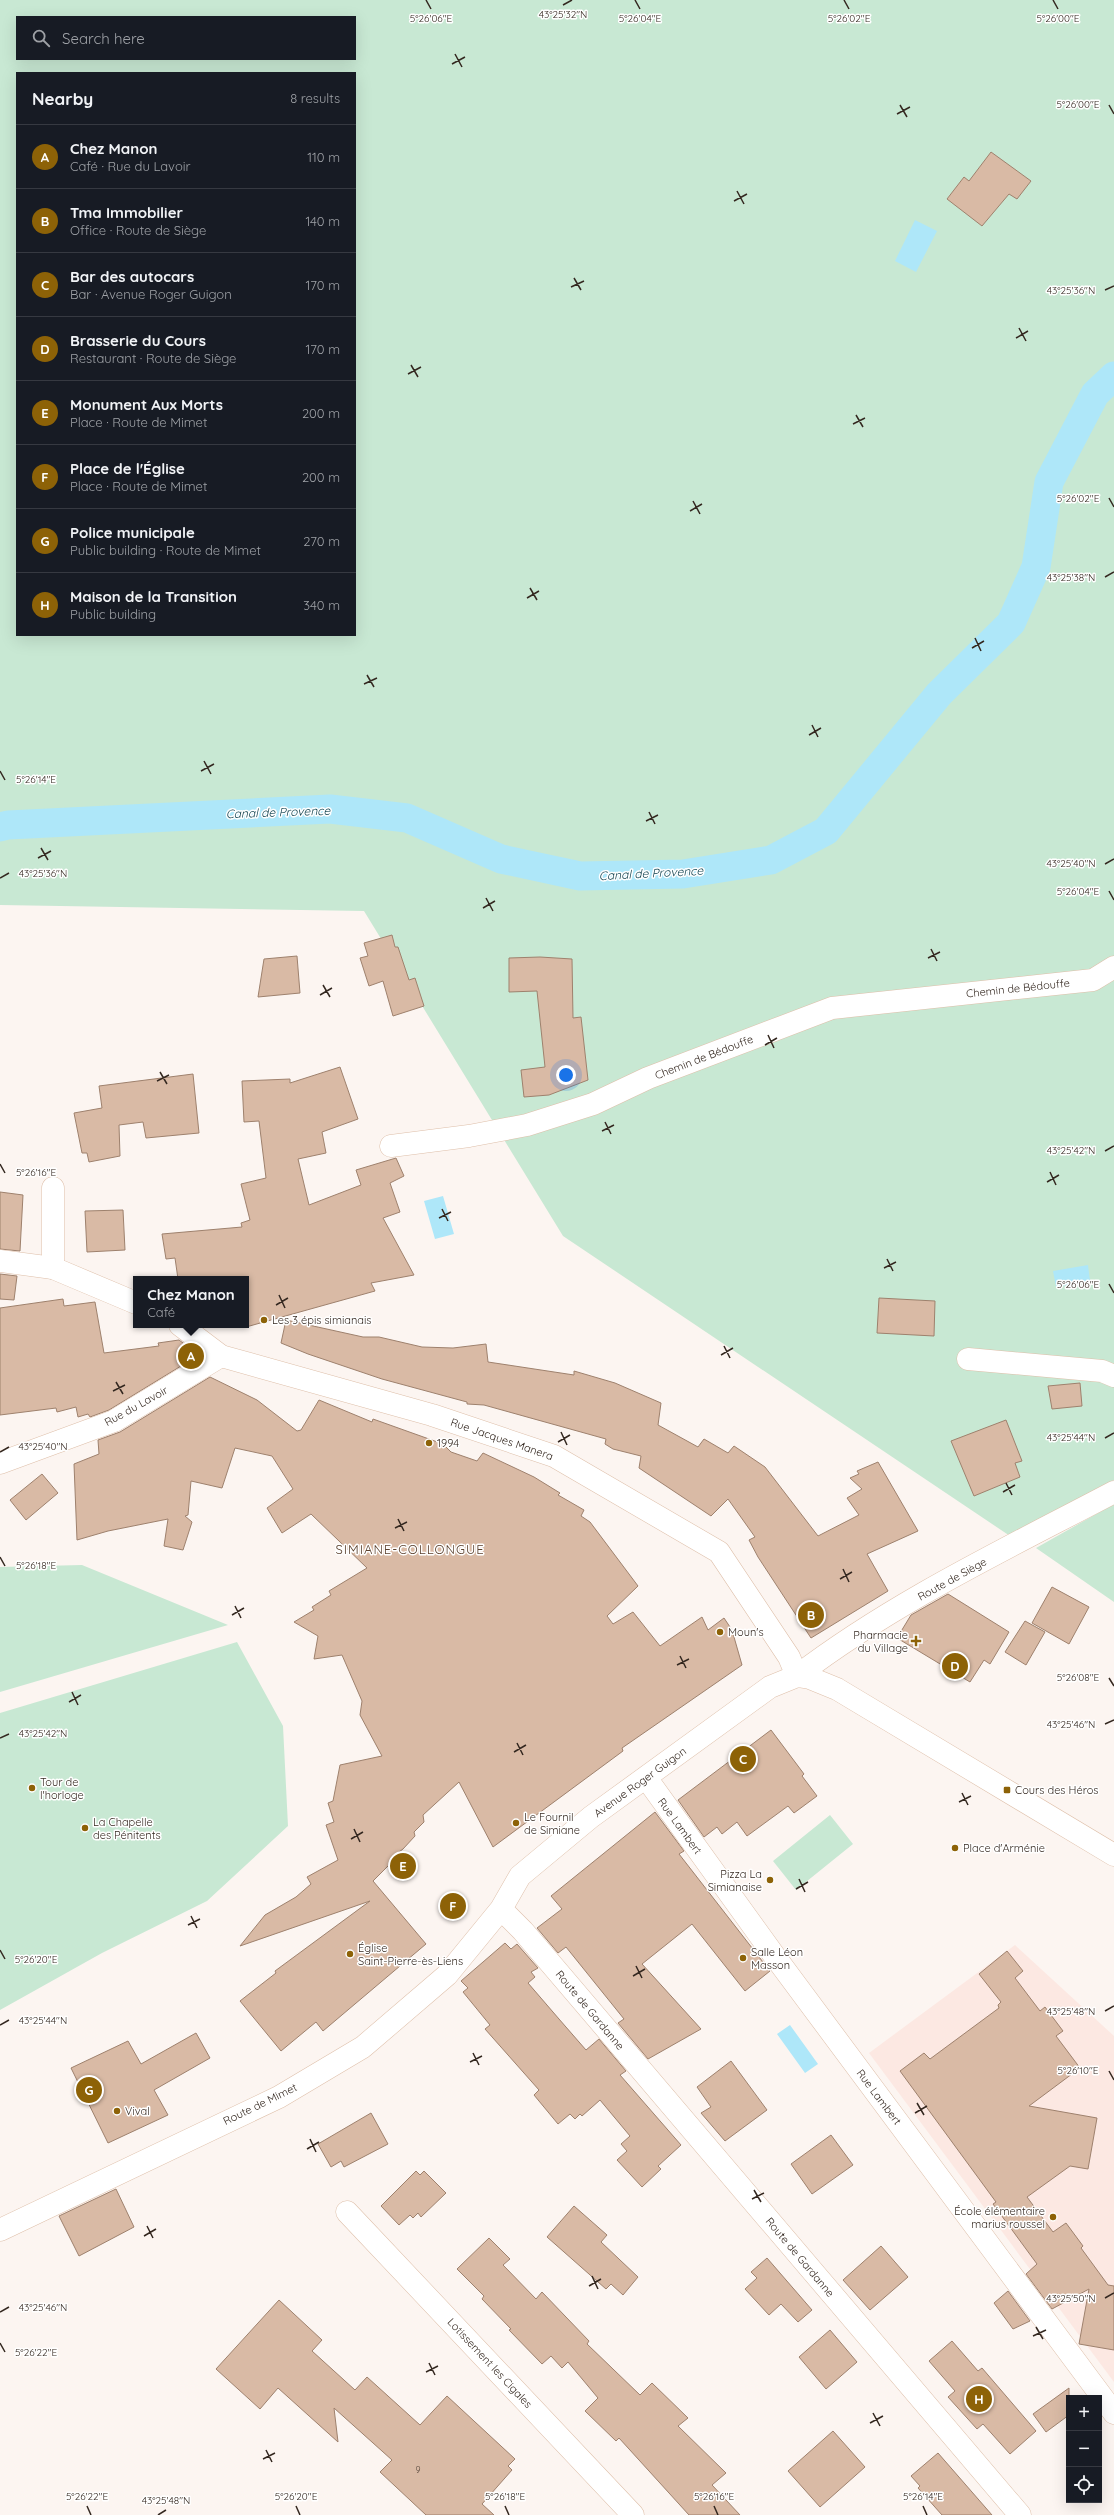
<!DOCTYPE html>
<html lang="en">
<head>
<meta charset="utf-8">
<style>
  :root { --surface:#171b24; --page:#20242c; --text:#f1f3f6; --muted:#9ea1a6; --line:#363941; --accent:#8d6207 }
  body { margin:0; font-family:Quicksand,sans-serif; background:var(--page); color:var(--text) }
  .controls { position:absolute; right:12px; bottom:12px; display:grid; overflow:hidden; border-radius:0px; box-shadow:0 4px 16px #0002 }
  .controls button { width:36px; height:36px; display:grid; place-items:center; padding:0; border:0; border-bottom:1px solid var(--line); background:var(--surface); color:var(--text); font:20px sans-serif }
  .you { position:absolute; left:566px; top:1075px; width:14px; height:14px; margin:-10px; border:3px solid #fff; border-radius:50%; background:#1a73e8; box-shadow:0 0 0 6px #1a73e833 }
  .badge { display:grid; place-items:center; width:26px; height:26px; border-radius:50%; background:var(--accent); color:#fff; font-size:13px; font-weight:700 }
  .pin { position:absolute; translate:-50% -50%; border:2px solid #fff; box-shadow:0 1px 4px #0006 }
  .popup { position:absolute; left:133px; top:1276px; width:116px; height:52px; box-sizing:border-box; display:grid; place-content:center; border-radius:0px; background:var(--surface); filter:drop-shadow(0 1px 3px #0005); font-size:13px; white-space:nowrap; color:var(--muted) }
  .popup b { font-size:15px; color:var(--text) }
  .popup::after { content:''; position:absolute; left:50%; top:100%; margin-left:-8px; border:8px solid transparent; border-top-color:var(--surface) }
  .list { margin:0; padding:0; list-style:none }
  h2 { display:flex; justify-content:space-between; align-items:center; height:52px; margin:0; padding:0 16px; font-size:17px }
  h2 small { font-size:13px; font-weight:400; color:var(--muted) }
  .list li { display:grid; grid-template-columns:26px 1fr auto; gap:12px; align-items:center; box-sizing:border-box; height:64px; padding:0 16px; border-top:1px solid var(--line) }
  .list b { display:block; font-size:15px; white-space:nowrap }
  .list p { margin:0; font-size:13px; white-space:nowrap; color:var(--muted) }
  .list em { font-size:13px; font-style:normal; color:var(--muted) }
  .icon { flex:none; width:22px; height:22px; fill:none; stroke:currentColor; stroke-width:2; stroke-linecap:round; stroke-linejoin:round }
  .map { position:relative; flex:none; width:1114px; height:2515px; overflow:hidden }
  .search { position:absolute; background:var(--surface); box-shadow:0 4px 16px #0002; left:16px; top:16px; width:340px; height:44px; display:flex; align-items:center; gap:10px; box-sizing:border-box; padding:0 14px; border-radius:0px; color:var(--muted); font-size:15px }
  .panel { position:absolute; background:var(--surface); box-shadow:0 4px 16px #0002; left:16px; top:72px; width:340px; height:564px; border-radius:0px }
  .map>svg:first-child { display:block }
  .education { fill:#fce8e2 }
  .green { fill:#c8e8d3; fill-rule:evenodd }
  .water { fill:#aee7f9 }
  .lines { fill:none; stroke-linecap:round; stroke-linejoin:round }
  .canal { stroke:#aee7f9; stroke-width:29 }
  .building { fill:#d9baa5; stroke:#9e816d }
  .minor-casing { stroke:#debfa9; stroke-width:23 }
  .tertiary-casing { stroke:#debfa9; stroke-width:23 }
  .secondary-casing { stroke:#debfa9; stroke-width:23 }
  .minor { stroke:#fff; stroke-width:22 }
  .tertiary { stroke:#fff; stroke-width:22 }
  .secondary { stroke:#fff; stroke-width:22 }
  .ticks { fill:none; stroke:#342820; stroke-width:1.5 }
  .poi-dot { fill:#8d6207; stroke:#fff; stroke-width:1.5 }
  .labels { text-anchor:middle; dominant-baseline:central; stroke-width:3; stroke-linejoin:round; paint-order:stroke }
  .number-label { font-size:9px; fill:#5d4c41 }
  .street-label { font-size:11px; fill:#342820; stroke:#fff }
  .poi-label { font-size:11px; fill:#342820; stroke:#fff; text-anchor:start }
  .water-label { font-size:12px; font-style:italic; fill:#083c49; stroke:#fff }
  .quarter-label { font-size:13px; letter-spacing:1px; fill:#5a402d; stroke:#fff }
  .ticks-label { font-size:10px; text-anchor:middle; fill:#342820; stroke:#fff; stroke-width:3; stroke-linejoin:round; paint-order:stroke }
</style>
</head>
<body>
<div class="map">
<svg width="1114" height="2515" viewBox="0 0 1114 2515">
  <rect width="100%" height="100%" fill="#fcf5f1"/>
  <!-- education -->
  <path class="education" d="M1015 1945 1114 2036V2382L869 2053Z"/>
  <!-- green -->
  <path class="green" d="M0 0H1114V1480L1010 1536 563 1236 364 911 0 905ZM17 17H355V59H17ZM17 73H355V635H17Z
    M1114 1504V1602L1036 1548Z
    M82 1565 228 1625 0 1692V1567Z
    M237 1642 283 1726 288 1826 207 1901 102 1953 0 2010V1713Z
    M830 1815 853 1844 796 1890 773 1861Z"/>
  <!-- water -->
  <path class="water" d="M915 220 937 231 916 272 895 261Z
    M443 1196 454 1234 435 1239 424 1201Z
    M1088 1265 1090 1281 1056 1287 1053 1271Z
    M790 2025 818 2064 805 2073 777 2034Z"/>
  <g class="lines">
    <!-- canal -->
    <path class="canal" d="M0 827 8 825 330 809 407 818 501 859 580 876 683 874 771 860 826 831 939 694 1011 623 1036 567 1049 482 1095 394 1114 376"/>
  </g>
  <!-- building -->
  <path class="building" d="M991 152 1031 181 1017 199 1009 194 982 226 947 199 964 177 969 181Z
    M392 935 395 947H398L409 980 415 978 424 1006 393 1016 383 981 369 986 360 958 368 956 364 943Z
    M297 956 300 993 258 997 264 959Z
    M540 957 572 959 573 1018 581 1017 588 1080 549 1095 524 1097 521 1070 545 1067 537 991 509 992V958Z
    M340 1067 358 1119 322 1132 326 1153 298 1159 309 1205 361 1185 356 1170 396 1158 404 1176 390 1183 400 1212 383 1218 414 1275 371 1283 375 1291 246 1327V1279H178L175 1258 166 1259 162 1234 242 1227 241 1223 250 1220 241 1184 266 1178 259 1121 244 1122 242 1081 290 1079V1083Z
    M193 1074 199 1133 146 1138 143 1122 119 1125 120 1156 89 1162 87 1153H82L74 1113 102 1108 99 1086Z
    M0 1192 23 1195 20 1251 0 1249Z
    M123 1210 125 1250 87 1252 85 1211Z
    M0 1274 17 1276 14 1300 0 1299Z
    M879 1298 935 1301 934 1336 877 1333Z
    M63 1299 64 1306 95 1302 104 1353 159 1346 158 1343 179 1340 199 1355 109 1410 90 1417 88 1414 78 1417 76 1407 57 1412 56 1408 0 1415V1308Z
    M286 1320 363 1337H379L422 1347 453 1348 486 1344 488 1362 574 1375V1371L615 1383 661 1403 658 1425 698 1447 704 1439 728 1453 734 1446 765 1467 818 1536 859 1515 847 1498 862 1489 850 1478 859 1474 857 1471 878 1462 918 1531 867 1554 888 1591 811 1638 758 1557 749 1540 755 1537 728 1499 711 1516 639 1468 641 1456 613 1449 605 1444 606 1439 484 1405 467 1404V1402L382 1379 308 1354 281 1343Z
    M210 1377 257 1400 297 1431 301 1430 319 1400 372 1422 373 1419 443 1444 451 1452 477 1461 483 1453 534 1477 560 1493 558 1495 584 1510 581 1516 590 1522 638 1586 607 1616 613 1624 633 1612 660 1646 702 1617 708 1630 724 1618 732 1630 742 1665 622 1748 623 1751 493 1847 459 1782 423 1815 424 1822 414 1832 415 1836 403 1849 391 1858 389 1865 373 1881 426 1944 323 2031 316 2022 281 2051 240 2001 276 1973 275 1971 370 1901 240 1946 265 1915 296 1897 311 1884 307 1877 338 1860 326 1825 334 1822 328 1803 333 1801 340 1765 382 1756 360 1715 362 1701 342 1655 314 1659 318 1636 294 1622 314 1610 312 1607 331 1595 329 1591 367 1568 311 1514 282 1533 267 1508 293 1489 272 1456 235 1448 222 1488 191 1481 188 1515 185 1516 192 1522 183 1550 164 1546 168 1519 108 1531 77 1540 74 1464 99 1454 98 1440 120 1432Z
    M1080 1383 1082 1406 1052 1409 1048 1386Z
    M1006 1420 1022 1461 1015 1463 1020 1477 974 1496 951 1441Z
    M42 1474 58 1493 26 1520 10 1500Z
    M1052 1587 1089 1607 1069 1644 1032 1623Z
    M948 1594 1009 1632 990 1664 984 1660 970 1682 897 1638 911 1615Z
    M1025 1621 1045 1632 1026 1665 1005 1652Z
    M771 1730 804 1774 802 1776 817 1796 794 1813 788 1806 747 1836 737 1822 722 1834 717 1827 704 1837 678 1800Z
    M655 1812 684 1851 679 1854 770 1971 745 1991 692 1924 642 1964 701 2029 648 2059 618 2023 624 2019 566 1947 558 1953 537 1928 562 1909 551 1896Z
    M505 1943 511 1949 517 1944 538 1968 531 1972 535 1977 528 1983 559 2019 586 2050 599 2039 626 2071 620 2075 681 2145 658 2166 661 2169 642 2187 617 2160 627 2151 621 2144 630 2136 600 2100 582 2116 580 2114 575 2119 570 2114 558 2124 534 2095 539 2090 485 2029 490 2025 463 1992 468 1988 461 1981Z
    M1007 1951 1023 1971 1015 1978 1040 2011 1045 2007 1063 2031 1056 2036 1080 2068 1029 2106 1097 2118 1088 2169 1070 2166 1027 2197 1053 2232 1066 2223 1083 2246 1081 2248 1108 2285 1114 2286V2350L1079 2344 1089 2289 1052 2309 1026 2274 1037 2264 993 2204 996 2202 900 2071 924 2053 930 2059 999 2008 998 2005 1001 2002 979 1974Z
    M196 2033 210 2058 154 2090 168 2115 108 2143 71 2068 128 2041 141 2064Z
    M731 2061 767 2110 725 2141 701 2113 711 2107 697 2087Z
    M371 2113 388 2144 344 2167 341 2161 331 2167 318 2144Z
    M831 2135 853 2165 812 2194 791 2164Z
    M416 2171 420 2175 424 2171 446 2193 421 2217 418 2213 413 2218 410 2215 399 2225 381 2206Z
    M116 2189 134 2227 79 2256 59 2216Z
    M574 2206 607 2235 601 2242 638 2277 623 2295 611 2284 606 2289 547 2237Z
    M489 2238 510 2259 503 2265 536 2299 542 2292 589 2341 587 2344 640 2395 652 2383 688 2418 678 2426 726 2473 712 2485 740 2515H689L619 2438 616 2441 585 2411 598 2398 568 2362 562 2368 551 2356 542 2364 509 2330 511 2329 482 2299 484 2296 457 2269Z
    M881 2246 908 2277 870 2310 843 2280Z
    M767 2258 812 2310 798 2322 781 2304 769 2315 745 2289 757 2278 751 2272Z
    M1008 2291 1030 2321 1013 2329 994 2303Z
    M279 2300 322 2340 312 2351 355 2390 367 2377 420 2425 447 2396 515 2459 508 2466 512 2470 482 2504 494 2515H426L380 2472 392 2460 334 2408 338 2442 278 2388 260 2409 216 2369Z
    M830 2330 857 2362 826 2389 799 2357Z
    M952 2341 978 2371 982 2368 1036 2431 1010 2454 983 2424 977 2429 948 2397 955 2391 929 2361Z
    M1069 2388V2415L1046 2432 1033 2414Z
    M833 2431 865 2467 820 2507 788 2471Z
    M938 2453 992 2515H942L918 2488 920 2486 911 2476Z"/>
  <g class="lines">
    <defs>
      <path id="minor" d="M391 1146 469 1136 527 1125 593 1104 648 1078 832 1008 1093 980 1114 967
        M53 1268V1188
        M968 1359 1102 1371 1114 1376
        M0 1463 114 1421 221 1356
        M647 1779 776 1958 1114 2413
        M347 2212 633 2515"/>
      <path id="tertiary" d="M0 1261 53 1268 136 1303
        M180 1325 221 1356 432 1415 554 1456 719 1552 789 1657 797 1676C894 1602 1006 1549 1114 1492"/>
      <path id="secondary" d="M501 1909 523 1931 1020 2515
        M0 2230 279 2097 363 2047 447 1975 501 1909 520 1876 591 1817 770 1687 797 1676 810 1678 837 1689 1114 1855"/>
    </defs>
    <!-- minor casing -->
    <use href="#minor" class="minor-casing"/>
    <!-- tertiary casing -->
    <use href="#tertiary" class="tertiary-casing"/>
    <!-- secondary casing -->
    <use href="#secondary" class="secondary-casing"/>
    <!-- minor -->
    <use href="#minor" class="minor"/>
    <!-- tertiary -->
    <use href="#tertiary" class="tertiary"/>
    <!-- secondary -->
    <use href="#secondary" class="secondary"/>
  </g>
  <!-- ticks -->
  <path class="ticks" d="M426 0 431 9M635 0 640 9M844 0 849 9M1053 0 1058 9M563 5 572 0M455 54 462 67M452 64 465 57M900 105 907 117M1109 105 1114 114M897 114 910 107M737 191 744 204M734 201 747 194M574 278 581 290M571 287 584 281M1105 290 1114 286M1019 328 1026 341M1016 338 1028 331M411 365 418 377M408 374 421 367M856 415 863 427M853 424 865 418M1109 498 1114 507M693 501 700 514M690 511 702 504M1105 577 1114 572M530 588 537 600M527 598 539 591M975 638 981 651M972 648 984 641M367 675 374 687M364 684 377 678M812 725 818 737M809 735 821 728M204 761 211 774M0 771 5 780M201 771 214 764M649 812 655 824M646 821 658 815M41 848 48 860M38 858 51 851M1105 864 1114 859M0 878 9 873M1109 891 1114 900M486 898 493 911M483 908 495 901M931 949 937 961M928 958 940 952M323 985 330 997M320 995 332 988M768 1035 774 1048M765 1045 777 1038M160 1072 167 1084M157 1081 169 1075M605 1122 611 1134M602 1131 614 1125M1105 1151 1114 1146M0 1164 5 1173M1050 1172 1056 1185M1047 1182 1059 1175M442 1209 448 1221M439 1218 451 1212M887 1259 893 1271M884 1268 896 1262M1109 1284 1114 1293M279 1295 285 1308M276 1305 288 1298M724 1346 730 1358M721 1355 733 1348M116 1382 123 1394M113 1391 125 1385M561 1432 567 1445M1105 1438 1114 1433M558 1442 570 1435M0 1452 9 1447M1006 1483 1012 1495M1003 1492 1015 1485M398 1519 404 1531M395 1528 407 1522M0 1557 5 1566M843 1569 849 1582M840 1579 852 1572M235 1606 241 1618M232 1615 244 1608M680 1656 686 1668M677 1665 689 1659M1109 1678 1114 1686M72 1692 78 1705M69 1702 81 1695M1105 1724 1114 1720M0 1738 9 1734M517 1743 523 1755M514 1752 526 1745M962 1793 968 1805M959 1802 971 1796M354 1829 360 1842M351 1839 363 1832M799 1879 805 1892M796 1889 808 1882M191 1916 197 1928M188 1925 200 1919M0 1950 5 1959M636 1966 642 1978M633 1976 645 1969M1105 2011 1114 2006M0 2025 9 2020M473 2053 479 2065M470 2062 482 2056M1109 2071 1114 2080M917 2103 924 2115M915 2113 927 2106M310 2139 316 2152M307 2149 319 2142M754 2190 761 2202M752 2199 764 2193M147 2226 153 2238M144 2236 156 2229M592 2276 598 2289M589 2286 601 2279M1105 2298 1114 2293M0 2312 9 2307M1036 2327 1043 2339M1033 2336 1046 2330M0 2343 5 2352M429 2363 435 2375M426 2372 438 2366M873 2413 880 2426M870 2423 883 2416M266 2450 272 2462M263 2459 275 2453M87 2506 91 2515M296 2506 300 2515M505 2506 509 2515M714 2506 718 2515M923 2506 927 2515M158 2515 166 2510"/>
  <!-- markers -->
  <g class="poi-dot">
    <circle cx="264" cy="1320" r="4"/>
    <circle cx="429" cy="1443" r="4"/>
    <circle cx="720" cy="1632" r="4"/>
    <path d="M914 1635h4v4h4v4h-4v4h-4v-4h-4v-4h4z"/>
    <circle cx="32" cy="1788" r="4"/>
    <rect x="1003" y="1786" width="8" height="8" rx="2"/>
    <circle cx="516" cy="1823" r="4"/>
    <circle cx="85" cy="1828" r="4"/>
    <circle cx="955" cy="1848" r="4"/>
    <circle cx="770" cy="1880" r="4"/>
    <circle cx="350" cy="1954" r="4"/>
    <circle cx="743" cy="1958" r="4"/>
    <circle cx="117" cy="2111" r="4"/>
    <circle cx="1053" cy="2217" r="4"/>
  </g>
  <g class="labels">
    <!-- number labels -->
    <g class="number-label">
      <text x="418" y="2469">9</text>
    </g>
    <!-- street labels -->
    <g class="street-label">
      <text transform="translate(1018 988) rotate(-6)">Chemin de Bédouffe</text>
      <text transform="translate(704 1057) rotate(-21)">Chemin de Bédouffe</text>
      <text transform="translate(136 1406) rotate(-29)">Rue du Lavoir</text>
      <text transform="translate(502 1439) rotate(19)">Rue Jacques Manera</text>
      <text transform="translate(952 1579) rotate(-29)">Route de Siège</text>
      <text transform="translate(640 1782) rotate(-36)">Avenue Roger Guigon</text>
      <text transform="translate(680 1826) rotate(54)">Rue Lambert</text>
      <text transform="translate(590 2010) rotate(50)">Route de Gardanne</text>
      <text transform="translate(879 2097) rotate(53)">Rue Lambert</text>
      <text transform="translate(260 2104) rotate(-26)">Route de Mimet</text>
      <text transform="translate(800 2257) rotate(50)">Route de Gardanne</text>
      <text transform="translate(490 2363) rotate(47)">Lotissement les Cigales</text>
    </g>
    <!-- poi labels -->
    <g class="poi-label">
      <text x="272" y="1320">Les 3 épis simianais</text>
      <text x="437" y="1443">1994</text>
      <text x="728" y="1632">Moun's</text>
      <text x="908" y="1635" text-anchor="end">Pharmacie<tspan x="908" dy="13">du Village</tspan></text>
      <text x="40" y="1782">Tour de<tspan x="40" dy="13">l'horloge</tspan></text>
      <text x="1015" y="1790">Cours des Héros</text>
      <text x="524" y="1817">Le Fournil<tspan x="524" dy="13">de Simiane</tspan></text>
      <text x="93" y="1822">La Chapelle<tspan x="93" dy="13">des Pénitents</tspan></text>
      <text x="963" y="1848">Place d'Arménie</text>
      <text x="762" y="1874" text-anchor="end">Pizza La<tspan x="762" dy="13">Simianaise</tspan></text>
      <text x="358" y="1948">Église<tspan x="358" dy="13">Saint-Pierre-ès-Liens</tspan></text>
      <text x="751" y="1952">Salle Léon<tspan x="751" dy="13">Masson</tspan></text>
      <text x="125" y="2111">Vival</text>
      <text x="1045" y="2211" text-anchor="end">École élémentaire<tspan x="1045" dy="13">marius roussel</tspan></text>
    </g>
    <!-- water labels -->
    <g class="water-label">
      <text transform="translate(278 812) rotate(-2)">Canal de Provence</text>
      <text transform="translate(651 873) rotate(-3)">Canal de Provence</text>
    </g>
    <!-- quarter labels -->
    <g class="quarter-label">
      <text x="410" y="1549">SIMIANE-COLLONGUE</text>
    </g>
  </g>
  <g class="ticks-label">
    <text x="563" y="18">43°25'32"N</text>
    <text x="431" y="22">5°26'06"E</text>
    <text x="640" y="22">5°26'04"E</text>
    <text x="849" y="22">5°26'02"E</text>
    <text x="1058" y="22">5°26'00"E</text>
    <text x="1078" y="108">5°26'00"E</text>
    <text x="1071" y="294">43°25'36"N</text>
    <text x="1078" y="502">5°26'02"E</text>
    <text x="1071" y="581">43°25'38"N</text>
    <text x="36" y="783">5°26'14"E</text>
    <text x="1071" y="867">43°25'40"N</text>
    <text x="43" y="877">43°25'36"N</text>
    <text x="1078" y="895">5°26'04"E</text>
    <text x="1071" y="1154">43°25'42"N</text>
    <text x="36" y="1176">5°26'16"E</text>
    <text x="1078" y="1288">5°26'06"E</text>
    <text x="1071" y="1441">43°25'44"N</text>
    <text x="43" y="1450">43°25'40"N</text>
    <text x="36" y="1569">5°26'18"E</text>
    <text x="1078" y="1681">5°26'08"E</text>
    <text x="1071" y="1728">43°25'46"N</text>
    <text x="43" y="1737">43°25'42"N</text>
    <text x="36" y="1963">5°26'20"E</text>
    <text x="1071" y="2015">43°25'48"N</text>
    <text x="43" y="2024">43°25'44"N</text>
    <text x="1078" y="2074">5°26'10"E</text>
    <text x="1071" y="2302">43°25'50"N</text>
    <text x="43" y="2311">43°25'46"N</text>
    <text x="36" y="2356">5°26'22"E</text>
    <text x="87" y="2500">5°26'22"E</text>
    <text x="296" y="2500">5°26'20"E</text>
    <text x="505" y="2500">5°26'18"E</text>
    <text x="714" y="2500">5°26'16"E</text>
    <text x="923" y="2500">5°26'14"E</text>
    <text x="166" y="2504">43°25'48"N</text>
  </g>
</svg>
<div class="controls">
<button>+</button>
<button>−</button>
<button><svg class="icon" aria-label="locate" viewBox="0 0 24 24"><circle cx="12" cy="12" r="6"/><path d="M12 2v4M12 18v4M2 12h4M18 12h4"/></svg></button>
</div>
<div class="you"></div>
<div class="pin badge" style="left:191px;top:1356px">A</div>
<div class="popup"><b>Chez Manon</b>Café</div>
<div class="pin badge" style="left:811px;top:1615px">B</div>
<div class="pin badge" style="left:743px;top:1759px">C</div>
<div class="pin badge" style="left:955px;top:1666px">D</div>
<div class="pin badge" style="left:403px;top:1866px">E</div>
<div class="pin badge" style="left:453px;top:1906px">F</div>
<div class="pin badge" style="left:89px;top:2090px">G</div>
<div class="pin badge" style="left:979px;top:2399px">H</div>
<div class="search"><svg class="icon" aria-label="search" viewBox="0 0 24 24"><circle cx="10" cy="10" r="6"/><path d="M15 15l6 6"/></svg>Search here</div>
<section class="panel">
<h2>Nearby<small>8 results</small></h2>
<ul class="list">
<li><span class="badge">A</span><div><b>Chez Manon</b><p>Café · Rue du Lavoir</p></div><em>110 m</em></li>
<li><span class="badge">B</span><div><b>Tma Immobilier</b><p>Office · Route de Siège</p></div><em>140 m</em></li>
<li><span class="badge">C</span><div><b>Bar des autocars</b><p>Bar · Avenue Roger Guigon</p></div><em>170 m</em></li>
<li><span class="badge">D</span><div><b>Brasserie du Cours</b><p>Restaurant · Route de Siège</p></div><em>170 m</em></li>
<li><span class="badge">E</span><div><b>Monument Aux Morts</b><p>Place · Route de Mimet</p></div><em>200 m</em></li>
<li><span class="badge">F</span><div><b>Place de l'Église</b><p>Place · Route de Mimet</p></div><em>200 m</em></li>
<li><span class="badge">G</span><div><b>Police municipale</b><p>Public building · Route de Mimet</p></div><em>270 m</em></li>
<li><span class="badge">H</span><div><b>Maison de la Transition</b><p>Public building</p></div><em>340 m</em></li>
</ul>
</section>
</div>
</body>
</html>
